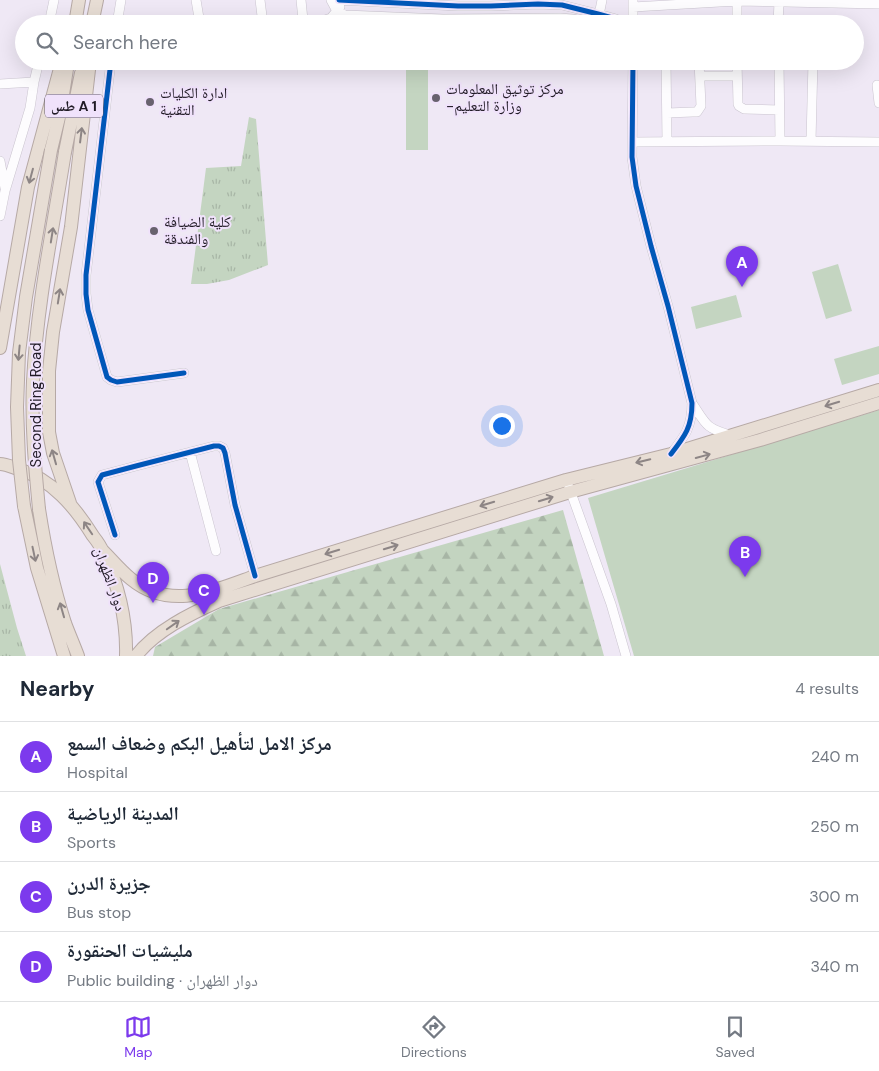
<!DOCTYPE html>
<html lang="en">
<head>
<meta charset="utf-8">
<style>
  :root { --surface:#fff; --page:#f6f6f7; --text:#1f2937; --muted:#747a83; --line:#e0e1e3; --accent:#7c3aed }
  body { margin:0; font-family:"DM Sans","Noto Naskh Arabic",sans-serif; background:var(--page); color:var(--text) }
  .you { position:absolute; left:501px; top:425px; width:18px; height:18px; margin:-12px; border:4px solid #fff; border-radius:50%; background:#1a73e8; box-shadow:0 0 0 8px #1a73e833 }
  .badge { display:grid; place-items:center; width:32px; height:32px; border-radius:50%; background:var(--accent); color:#fff; font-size:16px; font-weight:700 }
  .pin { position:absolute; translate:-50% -41px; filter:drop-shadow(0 1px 2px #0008) }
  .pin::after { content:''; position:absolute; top:26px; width:18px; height:15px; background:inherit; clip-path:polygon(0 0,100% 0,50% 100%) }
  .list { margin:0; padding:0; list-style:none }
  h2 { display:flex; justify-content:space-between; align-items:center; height:65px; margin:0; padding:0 20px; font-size:21px }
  h2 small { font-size:16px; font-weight:400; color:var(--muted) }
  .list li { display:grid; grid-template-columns:32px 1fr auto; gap:15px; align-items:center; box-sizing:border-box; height:70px; padding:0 20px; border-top:1px solid var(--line) }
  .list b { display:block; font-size:19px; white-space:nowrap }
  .list p { margin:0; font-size:16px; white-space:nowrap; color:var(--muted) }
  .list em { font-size:16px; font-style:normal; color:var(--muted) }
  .icon { flex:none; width:28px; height:28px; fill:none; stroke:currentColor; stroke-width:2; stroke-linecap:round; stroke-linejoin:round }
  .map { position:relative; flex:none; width:879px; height:656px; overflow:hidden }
  .search { position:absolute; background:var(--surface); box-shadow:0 5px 20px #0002; left:15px; right:15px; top:15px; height:55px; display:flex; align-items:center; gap:12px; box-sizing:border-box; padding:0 18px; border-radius:28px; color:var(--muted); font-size:19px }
  .sheet { height:345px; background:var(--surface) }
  nav { display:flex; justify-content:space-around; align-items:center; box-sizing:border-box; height:70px; border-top:1px solid var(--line); background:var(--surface); font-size:14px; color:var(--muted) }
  nav a { display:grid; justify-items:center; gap:2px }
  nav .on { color:var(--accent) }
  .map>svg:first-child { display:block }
  .grass { fill:url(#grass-tufts) }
  .forest { fill:url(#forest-firs) }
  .garden { fill:#c4d5c1 }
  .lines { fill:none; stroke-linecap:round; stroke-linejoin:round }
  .minor-casing { stroke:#cac4cf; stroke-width:10 }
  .highway-casing { stroke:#b6a9a5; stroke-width:14 }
  .minor { stroke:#fdfcfe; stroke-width:9 }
  .highway { stroke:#e7ddd4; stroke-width:12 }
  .highway-bridge-casing { stroke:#b6a9a5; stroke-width:14; stroke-linecap:butt }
  .highway-bridge { stroke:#e7ddd4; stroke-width:12 }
  .cycleway-casing { stroke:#f0e2fb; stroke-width:8 }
  .cycleway { stroke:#0057b8; stroke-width:5 }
  .oneway { stroke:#8d8585 }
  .poi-dot { fill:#68626e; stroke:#f0e2fb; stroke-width:2 }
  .labels { text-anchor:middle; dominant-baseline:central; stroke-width:4; stroke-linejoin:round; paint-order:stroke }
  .shield { fill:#f0e2fb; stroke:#5e5665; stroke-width:1 }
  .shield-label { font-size:14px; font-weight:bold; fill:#201a25 }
  .poi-label { font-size:15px; fill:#201a25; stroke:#f0e2fb; text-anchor:start }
  .street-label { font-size:15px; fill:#201a25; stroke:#f0e2fb }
</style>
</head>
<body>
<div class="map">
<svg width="879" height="656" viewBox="0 0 879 656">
  <defs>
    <pattern id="grass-tufts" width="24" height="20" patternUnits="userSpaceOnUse" patternTransform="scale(1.25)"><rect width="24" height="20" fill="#c4d5c1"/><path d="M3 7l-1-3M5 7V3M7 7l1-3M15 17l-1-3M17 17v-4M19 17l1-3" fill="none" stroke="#a8b6a6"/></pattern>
    <pattern id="forest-firs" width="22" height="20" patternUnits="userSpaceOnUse" patternTransform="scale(1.25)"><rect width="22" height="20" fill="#c3d4c0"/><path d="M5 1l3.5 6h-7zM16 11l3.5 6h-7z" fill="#a7b5a5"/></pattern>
  </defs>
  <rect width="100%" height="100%" fill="#efe8f5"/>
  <!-- grass -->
  <path class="grass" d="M249 117 256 119 268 265 229 280 207 284H191L206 168 241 166Z
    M0 564 17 628 26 656H0Z"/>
  <!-- forest -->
  <path class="forest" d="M563 510 604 656H153L155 647 219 609Z"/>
  <!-- garden -->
  <path class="garden" d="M406 67H428V150H406Z
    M838 264 852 311 826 319 812 272Z
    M736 295 742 317 696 329 691 307Z
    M879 346V374L842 385 834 359Z
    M879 410V656H634L588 498Z"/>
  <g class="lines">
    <defs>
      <path id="minor" d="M196 0 200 24
        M260 0 263 24
        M301 0 303 20
        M331 0 337 11 345 15 443 19 560 18 572 19 594 24
        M339 0 458 6H491L538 4 562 5 598 14 616 19 625 24
        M633 7 737 1 879 4
        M595 18 600 10 602 0
        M49 24 54 0
        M117 24 121 0
        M263 24 285 21 325 20 331 18 340 7
        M633 24V0
        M737 24V1
        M778 24 779 2
        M111 61 86 275V294L88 310 107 377 111 380 117 382 184 373
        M633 61 632 157 636 186 651 246 668 306 692 403C692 427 685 436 671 454
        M666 61 667 141
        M737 61 738 104 739 106 744 109 779 110
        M779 61 780 141
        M700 76H737
        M0 84 34 82 39 61
        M877 85 879 103
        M667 113 693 112H697L701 106 699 61
        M811 141 813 61
        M633 142 780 141 879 142
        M0 161 5 188
        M0 216 5 191 30 108 34 82
        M692 403C706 424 705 428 730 435
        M190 452 216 551
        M569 487 611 604 626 656
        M115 535 98 482 102 475 136 466 214 446H219L223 448 225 453 235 505 255 576"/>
      <path id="highway" d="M75 24 79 0
        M92 24 97 0
        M51 150 60 113 67 69
        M65 152 81 73
        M0 348 28 187 62 61
        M0 464C6 464 12 467 18 469 52 479 75 507 93 536 97 541 101 547 103 552 118 584 127 621 126 656
        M70 503 53 453 49 432V371L53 332 71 227 90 61
        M24 506 37 568 64 656
        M39 509C45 548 53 586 65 623 69 634 74 645 78 656
        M103 551C112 560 121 571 131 579 170 611 213 591 255 576L566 480 671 454 879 390
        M136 656C155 631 190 614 219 601L570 492 760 440 879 403"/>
    </defs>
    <!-- minor casing -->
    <use href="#minor" class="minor-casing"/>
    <!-- highway casing -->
    <use href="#highway" class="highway-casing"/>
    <!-- minor -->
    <use href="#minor" class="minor"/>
    <!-- highway -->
    <use href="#highway" class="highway"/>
    <defs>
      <path id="highway-bridge" d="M24 506 19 460 17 407 19 353 26 297 51 150
        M39 509C35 467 31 424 33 381 37 304 53 228 65 152"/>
    </defs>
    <!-- highway-bridge casing -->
    <use href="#highway-bridge" class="highway-bridge-casing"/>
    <!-- highway-bridge -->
    <use href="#highway-bridge" class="highway-bridge"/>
    <defs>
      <path id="cycleway" d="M339 0 458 6H491L538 4 562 5 598 14 616 19 625 24
        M111 61 86 275V294L88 310 107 377 111 380 117 382 184 373
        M633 61 632 157 636 186 651 246 668 306 692 403C692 427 685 436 671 454
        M115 535 98 482 102 475 136 466 214 446H219L223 448 225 453 235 505 255 576"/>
    </defs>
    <!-- cycleway casing -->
    <use href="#cycleway" class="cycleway-casing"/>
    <!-- cycleway -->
    <use href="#cycleway" class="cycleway"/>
  </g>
  <!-- one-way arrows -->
  <defs><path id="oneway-shaft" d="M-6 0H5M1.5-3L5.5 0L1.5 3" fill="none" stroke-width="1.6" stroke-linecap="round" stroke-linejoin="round" transform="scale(1.25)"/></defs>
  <g class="oneway">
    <use href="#oneway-shaft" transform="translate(81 135) rotate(-83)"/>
    <use href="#oneway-shaft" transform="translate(31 176) rotate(105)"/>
    <use href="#oneway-shaft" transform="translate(52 235) rotate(-81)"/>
    <use href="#oneway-shaft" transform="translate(59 296) rotate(-81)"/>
    <use href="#oneway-shaft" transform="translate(19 353) rotate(95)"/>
    <use href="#oneway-shaft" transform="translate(832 404) rotate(163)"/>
    <use href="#oneway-shaft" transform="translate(703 456) rotate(-15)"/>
    <use href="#oneway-shaft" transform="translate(54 457) rotate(-106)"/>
    <use href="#oneway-shaft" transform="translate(643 461) rotate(166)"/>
    <use href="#oneway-shaft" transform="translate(546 499) rotate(-17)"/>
    <use href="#oneway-shaft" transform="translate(487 504) rotate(163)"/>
    <use href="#oneway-shaft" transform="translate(88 528) rotate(-124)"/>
    <use href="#oneway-shaft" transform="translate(391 547) rotate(-17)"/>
    <use href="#oneway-shaft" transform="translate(332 552) rotate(163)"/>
    <use href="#oneway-shaft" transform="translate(34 554) rotate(78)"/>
    <use href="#oneway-shaft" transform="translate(62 610) rotate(-106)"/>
    <use href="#oneway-shaft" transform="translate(173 625) rotate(-35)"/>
  </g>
  <!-- markers -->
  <g class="poi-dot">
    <circle cx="436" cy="98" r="5"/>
    <circle cx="150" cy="102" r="5"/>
    <circle cx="154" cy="231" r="5"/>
  </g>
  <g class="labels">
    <!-- shield labels -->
    <rect class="shield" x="45" y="94.5" width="58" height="23" rx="4"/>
    <g class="shield-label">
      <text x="74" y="106">طس A 1</text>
    </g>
    <!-- poi labels -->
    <g class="poi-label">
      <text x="446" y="89">مركز توثيق المعلومات<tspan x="446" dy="17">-وزارة التعليم</tspan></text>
      <text x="160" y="93">ادارة الكليات<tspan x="160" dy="17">التقنية</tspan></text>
      <text x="164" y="222">كلية الضيافة<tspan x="164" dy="17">والفندقة</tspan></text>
    </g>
    <!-- street labels -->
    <g class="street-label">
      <text transform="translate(36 405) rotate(-90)">Second Ring Road</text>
      <text transform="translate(110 579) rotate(70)">دوار الظهران</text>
    </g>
  </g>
</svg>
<div class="you"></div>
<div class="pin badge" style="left:742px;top:287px">A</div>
<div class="pin badge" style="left:745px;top:577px">B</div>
<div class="pin badge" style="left:204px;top:615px">C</div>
<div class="pin badge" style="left:153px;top:603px">D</div>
<div class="search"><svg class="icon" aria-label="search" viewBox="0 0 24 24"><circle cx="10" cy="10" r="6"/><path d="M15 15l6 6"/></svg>Search here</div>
</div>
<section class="sheet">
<h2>Nearby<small>4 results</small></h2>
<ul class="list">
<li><span class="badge">A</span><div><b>مركز الامل لتأهيل البكم وضعاف السمع</b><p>Hospital</p></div><em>240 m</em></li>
<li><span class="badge">B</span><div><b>المدينة الرياضية</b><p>Sports</p></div><em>250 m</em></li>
<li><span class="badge">C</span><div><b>جزيرة الدرن</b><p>Bus stop</p></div><em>300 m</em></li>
<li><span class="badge">D</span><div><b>مليشيات الحنقورة</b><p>Public building · دوار الظهران</p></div><em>340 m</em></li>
</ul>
</section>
<nav>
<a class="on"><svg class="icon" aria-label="map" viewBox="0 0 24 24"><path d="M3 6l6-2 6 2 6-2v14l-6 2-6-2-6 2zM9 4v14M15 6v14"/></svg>Map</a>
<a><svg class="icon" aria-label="directions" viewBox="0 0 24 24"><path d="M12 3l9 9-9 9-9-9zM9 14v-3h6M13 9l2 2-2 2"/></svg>Directions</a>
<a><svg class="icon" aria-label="saved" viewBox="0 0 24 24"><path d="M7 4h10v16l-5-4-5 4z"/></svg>Saved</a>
</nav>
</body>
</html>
